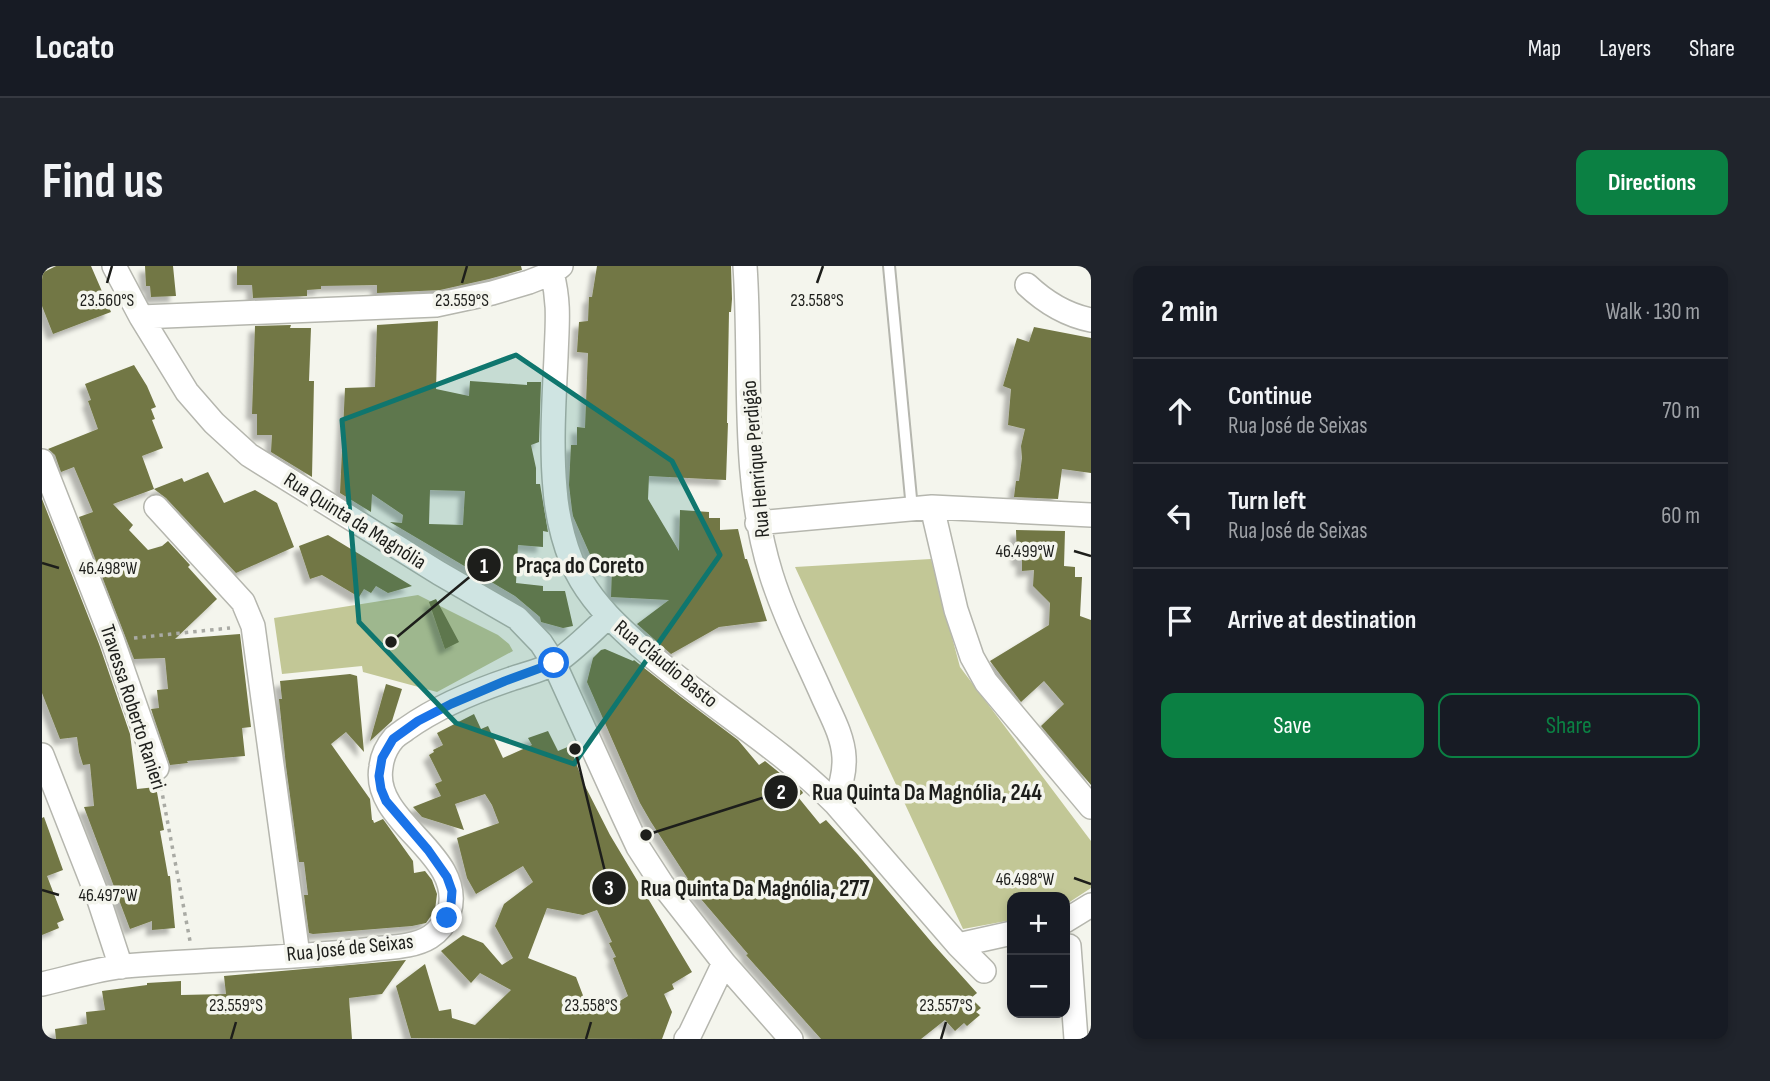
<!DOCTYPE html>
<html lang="en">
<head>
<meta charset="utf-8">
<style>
  :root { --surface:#171b24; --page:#20242c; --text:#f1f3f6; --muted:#9ea1a6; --line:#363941; --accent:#0b8043 }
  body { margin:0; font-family:"Sofia Sans Condensed",sans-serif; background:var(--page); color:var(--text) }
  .controls { position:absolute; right:21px; bottom:21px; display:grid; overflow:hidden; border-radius:14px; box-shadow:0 4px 10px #0003 }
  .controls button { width:63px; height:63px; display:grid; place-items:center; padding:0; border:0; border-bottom:2px solid var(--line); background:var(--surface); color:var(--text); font:35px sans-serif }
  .stop { position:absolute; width:21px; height:21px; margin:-16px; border:5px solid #1a73e8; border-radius:50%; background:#fff }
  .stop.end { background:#1a73e8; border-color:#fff; box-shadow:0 2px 7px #0008 }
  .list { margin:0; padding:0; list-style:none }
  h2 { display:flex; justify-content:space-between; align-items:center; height:91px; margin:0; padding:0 28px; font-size:30px }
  h2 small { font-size:23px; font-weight:400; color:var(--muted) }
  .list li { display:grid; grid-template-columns:46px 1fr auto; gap:21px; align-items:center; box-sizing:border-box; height:105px; padding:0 28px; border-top:2px solid var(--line) }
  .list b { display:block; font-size:26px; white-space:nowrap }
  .list p { margin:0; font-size:23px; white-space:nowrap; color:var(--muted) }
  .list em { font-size:23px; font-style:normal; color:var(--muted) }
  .actions { display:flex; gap:14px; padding:21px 28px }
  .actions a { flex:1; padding:16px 0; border:2px solid var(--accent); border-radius:14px; text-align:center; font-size:24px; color:var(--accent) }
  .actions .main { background:var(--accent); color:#fff }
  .icon { flex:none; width:38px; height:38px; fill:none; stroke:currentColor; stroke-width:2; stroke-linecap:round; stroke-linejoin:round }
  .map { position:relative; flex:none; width:1049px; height:773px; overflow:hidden; border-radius:14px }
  header { display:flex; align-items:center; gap:42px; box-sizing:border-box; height:98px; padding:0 35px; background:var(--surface); border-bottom:2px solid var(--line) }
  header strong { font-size:33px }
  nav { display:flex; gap:38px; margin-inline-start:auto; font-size:24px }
  .intro { display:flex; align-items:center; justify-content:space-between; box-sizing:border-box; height:168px; padding:0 42px }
  h1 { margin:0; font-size:49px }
  .button { padding:18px 32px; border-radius:14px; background:var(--accent); color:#fff; font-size:24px; font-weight:700 }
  main { display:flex; gap:42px; padding:0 42px }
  aside { flex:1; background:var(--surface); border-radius:14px; box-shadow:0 4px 10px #0003 }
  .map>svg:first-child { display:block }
  .green { fill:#c2c796 }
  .building { fill:#727745; fill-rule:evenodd; filter:url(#shadow) }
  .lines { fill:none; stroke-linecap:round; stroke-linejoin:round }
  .lane-casing { stroke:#b5b6ae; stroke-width:14 }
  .street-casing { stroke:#b5b6ae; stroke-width:26 }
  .path { stroke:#a9aaa4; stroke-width:3.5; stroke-dasharray:3.5 5; stroke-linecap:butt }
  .lane { stroke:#fff; stroke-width:10 }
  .street { stroke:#fff; stroke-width:23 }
  .route { stroke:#1a73e8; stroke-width:9 }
  .marked { fill:#0f766e; fill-opacity:0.2; stroke:#0f766e; stroke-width:5; stroke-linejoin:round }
  .ticks { fill:none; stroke:#1d1e1b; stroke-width:2.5 }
  .labels { text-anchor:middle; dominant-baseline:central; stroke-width:7; stroke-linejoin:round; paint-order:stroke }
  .street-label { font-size:21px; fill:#1d1e1b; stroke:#f4f5ed }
  .ticks-label { font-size:18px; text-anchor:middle; fill:#1d1e1b; stroke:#f4f5ed; stroke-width:7; stroke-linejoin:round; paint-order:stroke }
  .leader { fill:none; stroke:#1d1e1b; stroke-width:2.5 }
  .callout-dot { fill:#1d1e1b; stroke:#f4f5ed; stroke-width:2.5 }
  .mark-label { font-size:21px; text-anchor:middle; font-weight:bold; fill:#fff }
  .callout-label { font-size:23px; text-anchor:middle; font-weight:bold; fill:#1d1e1b; stroke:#f4f5ed; stroke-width:7; stroke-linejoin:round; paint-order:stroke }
</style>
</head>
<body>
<header>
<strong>Locato</strong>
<nav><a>Map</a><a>Layers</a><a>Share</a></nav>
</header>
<div class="intro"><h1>Find us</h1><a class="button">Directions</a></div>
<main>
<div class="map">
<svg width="1049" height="773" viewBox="0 0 1049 773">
  <defs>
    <filter id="shadow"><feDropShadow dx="-6" dy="6" stdDeviation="2" flood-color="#0004"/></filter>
  </defs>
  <rect width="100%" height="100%" fill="#f4f5ed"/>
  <!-- green -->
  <path class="green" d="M889 293 918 401 1049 575V622L1023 639V631H970V654L921 663 753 301Z
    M376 329 456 369 467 378 471 385 395 426 321 406 320 400 240 408 232 352Z"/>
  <!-- building -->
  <path class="building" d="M14 0H49L69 46 11 68 0 40V7Z
    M103 0H131L134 30 109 31 108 20H104Z
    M195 0H479L480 4 447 13 398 24 335 27V19L279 20V23L265 24V30L211 32 210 19H195Z
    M555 0H689L690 33 689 46H687L685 157H686L684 214 607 210 606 233 637 285 638 244 667 246V252H678V264L696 263 703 293H705L725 355 677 361 629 388 595 358 627 334 569 331 570 303 554 302 531 250 530 244 527 219 529 179H535V161L543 162 546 87 535 86 537 56 546 55 547 31H550Z
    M396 55 394 123 427 130 428 115 485 119V116H499L497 176 489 179 494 202V218H498L506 266 501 265V281L476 279 474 317 501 320V325H523L531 360 521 362 499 356 498 351 473 330 348 256 360 257 361 249 330 228 329 246 298 227 303 122 333 121 335 59ZM388 224 423 225 421 259 387 258Z
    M249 59 248 62H269L267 115H272L270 211 229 186 230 169H215V148H210L213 60Z
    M992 61 1049 72V207L1020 203 1016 233 972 231 974 215H977L980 192 979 180 983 163 966 159 969 123 961 120 975 72 987 76Z
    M92 99 105 120 114 141 109 143 113 153 110 154 121 182 100 190 112 223 71 238 91 259 87 264 106 284 120 280 126 275 148 299 146 301 175 333 133 373 198 368 209 461 200 462 203 490 145 495 146 497 128 499 109 443 117 442 115 424 126 423 123 392 92 393 37 251 51 246 32 201 19 206 13 189 6 183 56 163 46 135 49 134 43 118Z
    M166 206 182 237 213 224 235 237 252 281 194 307 124 232 112 223 140 212 142 216Z
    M0 233 57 378 88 468 95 523 114 521 122 564 118 565 126 610H128L133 662 110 664V655L88 663 42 541 52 540 48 498 41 499 37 486 35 471 18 473 0 427Z
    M974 264 1023 265 1022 300 1033 301V311H1040L1038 350 1049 354V519L999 460 1022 438 1002 415 979 436 948 395 1007 359 1008 337 991 320 992 304 980 305V294H975Z
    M286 269 304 280 370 320 346 327 334 320 329 327 322 323 317 331 280 309 268 313 257 280Z
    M394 333 417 376 403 383 387 336Z
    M563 383 591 395 592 394 639 431 696 474 717 499 723 495 760 525 761 527 756 531 778 558 784 554 816 589 891 678 935 727 929 732 939 742 934 746 938 749 925 760 922 757 913 765 903 754 879 773H779L704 689 706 688 641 612 646 613 609 556 598 537 545 416 551 392 559 384Z
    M308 408 315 410 322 486 304 466 289 478 328 533 330 554H331L332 557 341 553 371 595 372 607 383 605 390 614 395 628 393 644 384 657 370 660 271 668 267 667 262 629H266L262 596H257L244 500 237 433H240L238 415Z
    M344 418 360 423 350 455 328 475Z
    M432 448 439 463 446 460 461 492 490 479 486 472 506 465 516 485 528 480 541 516 568 569 650 706 630 718 632 723 622 728 630 746 620 773 369 772 354 720 383 698 397 745 409 743 410 752 433 759 469 724 438 707 429 717 399 685 421 669 441 677 460 699 471 692 453 660 462 638 491 616 481 600 434 628 425 612 415 572 457 557 450 539 443 528 413 538 422 564 380 551 371 541 399 530 393 518 400 515 387 489 392 486 391 484 401 479 395 467ZM505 642 541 649 555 644 570 676 567 677 574 691 571 692 586 730 560 746 555 735 545 740 534 711 486 692Z
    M2 551 21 604 5 610 22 654 15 657 17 662 0 669V552Z
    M364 694 340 728 307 732 310 773H14L13 763 45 758 44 746 63 744 60 725 105 719V717L139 715V729L184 728 182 710Z"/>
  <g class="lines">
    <defs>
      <path id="lane" d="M847 0 870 243"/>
      <path id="street" d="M72 0 99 51 145 126 172 157 207 189 397 307 475 352 499 377 512 397 582 551 596 581 620 618 682 697 749 773
        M519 0 510 7C518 38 515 59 514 91 512 134 509 180 513 223 515 252 524 289 539 314 555 341 576 360 599 381 661 436 734 478 793 537L916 679 942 705
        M703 0C710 102 698 208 729 308 742 350 763 390 781 431 789 449 801 470 802 491 803 507 798 522 793 537
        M985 19C1003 36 1024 49 1049 54
        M99 51 394 39 450 27 487 16 510 7
        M0 195 70 373 115 502
        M114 241 201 336 211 360 256 689
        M890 241 914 344 930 391 944 416 1049 541
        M715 257 890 241 1049 249
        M0 489 57 634 79 701
        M1023 655 1049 639
        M916 679 970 667
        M1027 680 1034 773
        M0 718C27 712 55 703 83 700 166 693 249 693 331 683 349 681 372 681 388 671 397 665 403 658 407 647 425 588 329 557 339 501 340 491 345 480 352 472 355 469 360 466 364 463 395 441 433 425 469 413 483 408 502 404 514 396 532 384 549 366 566 351
        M644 773 648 768 682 697"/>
    </defs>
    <!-- lane casing -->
    <use href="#lane" class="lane-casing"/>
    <!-- street casing -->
    <use href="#street" class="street-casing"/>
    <!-- path -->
    <path class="path" d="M92 372 188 362
      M119 521 148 675"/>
    <!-- lane -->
    <use href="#lane" class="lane"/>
    <!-- street -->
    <use href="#street" class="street"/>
  </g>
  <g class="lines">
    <!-- route -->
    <path class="route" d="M405 652 409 638 410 625 405 611 386 584 344 535 339 523 337 510 340 492 351 473 376 455 409 438 463 415 512 397"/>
  </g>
  <!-- marked area -->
  <path class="marked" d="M474 89 630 195 678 289 532 498 414 457 317 356 300 154Z"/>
  <!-- ticks -->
  <path class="ticks" d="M65 17 70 0M420 17 425 0M775 17 781 0M1032 285 1049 290M0 297 17 302M1032 612 1049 618M0 624 17 629M189 773 194 756M544 773 549 756M899 773 904 756"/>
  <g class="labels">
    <!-- street labels -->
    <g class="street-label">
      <text transform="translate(714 193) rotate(-95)">Rua Henrique Perdigão</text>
      <text transform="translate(313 255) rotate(32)">Rua Quinta da Magnólia</text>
      <text transform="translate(624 398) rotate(39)">Rua Cláudio Basto</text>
      <text transform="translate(91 441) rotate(72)">Travessa Roberto Ranieri</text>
      <text transform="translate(308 682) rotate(-6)">Rua José de Seixas</text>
    </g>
  </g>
  <g class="ticks-label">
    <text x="65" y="40">23.560°S</text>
    <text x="420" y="40">23.559°S</text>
    <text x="775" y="40">23.558°S</text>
    <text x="983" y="291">46.499°W</text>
    <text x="66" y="308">46.498°W</text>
    <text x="983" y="619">46.498°W</text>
    <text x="66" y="635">46.497°W</text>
    <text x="194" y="745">23.559°S</text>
    <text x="549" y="745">23.558°S</text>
    <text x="904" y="745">23.557°S</text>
  </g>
  <!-- callouts -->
  <path class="leader" d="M349 376L442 299M604 569L739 526M533 483L567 622"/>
  <g class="callout-dot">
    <circle cx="349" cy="376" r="7"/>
    <circle cx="604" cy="569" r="7"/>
    <circle cx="533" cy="483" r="7"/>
    <circle cx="442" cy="299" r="18"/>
    <circle cx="739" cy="526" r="18"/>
    <circle cx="567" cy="622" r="18"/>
  </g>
  <g class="mark-label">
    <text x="442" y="307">1</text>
    <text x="739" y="533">2</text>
    <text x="567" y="629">3</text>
  </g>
  <g class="callout-label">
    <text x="538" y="307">Praça do Coreto</text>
    <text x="885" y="534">Rua Quinta Da Magnólia, 244</text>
    <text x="713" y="630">Rua Quinta Da Magnólia, 277</text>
  </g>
</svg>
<div class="controls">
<button>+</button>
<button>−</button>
</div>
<div class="stop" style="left:512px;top:397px"></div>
<div class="stop end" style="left:405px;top:652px"></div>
</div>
<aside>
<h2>2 min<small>Walk · 130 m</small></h2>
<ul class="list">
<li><svg class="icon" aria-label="ahead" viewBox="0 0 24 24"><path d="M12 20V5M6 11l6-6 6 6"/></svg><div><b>Continue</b><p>Rua José de Seixas</p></div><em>70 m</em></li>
<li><svg class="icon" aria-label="left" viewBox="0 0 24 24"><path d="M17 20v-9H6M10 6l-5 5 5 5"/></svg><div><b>Turn left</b><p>Rua José de Seixas</p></div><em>60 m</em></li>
<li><svg class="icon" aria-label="arrive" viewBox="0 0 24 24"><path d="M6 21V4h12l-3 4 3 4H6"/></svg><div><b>Arrive at destination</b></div></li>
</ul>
<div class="actions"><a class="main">Save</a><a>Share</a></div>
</aside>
</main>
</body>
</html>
